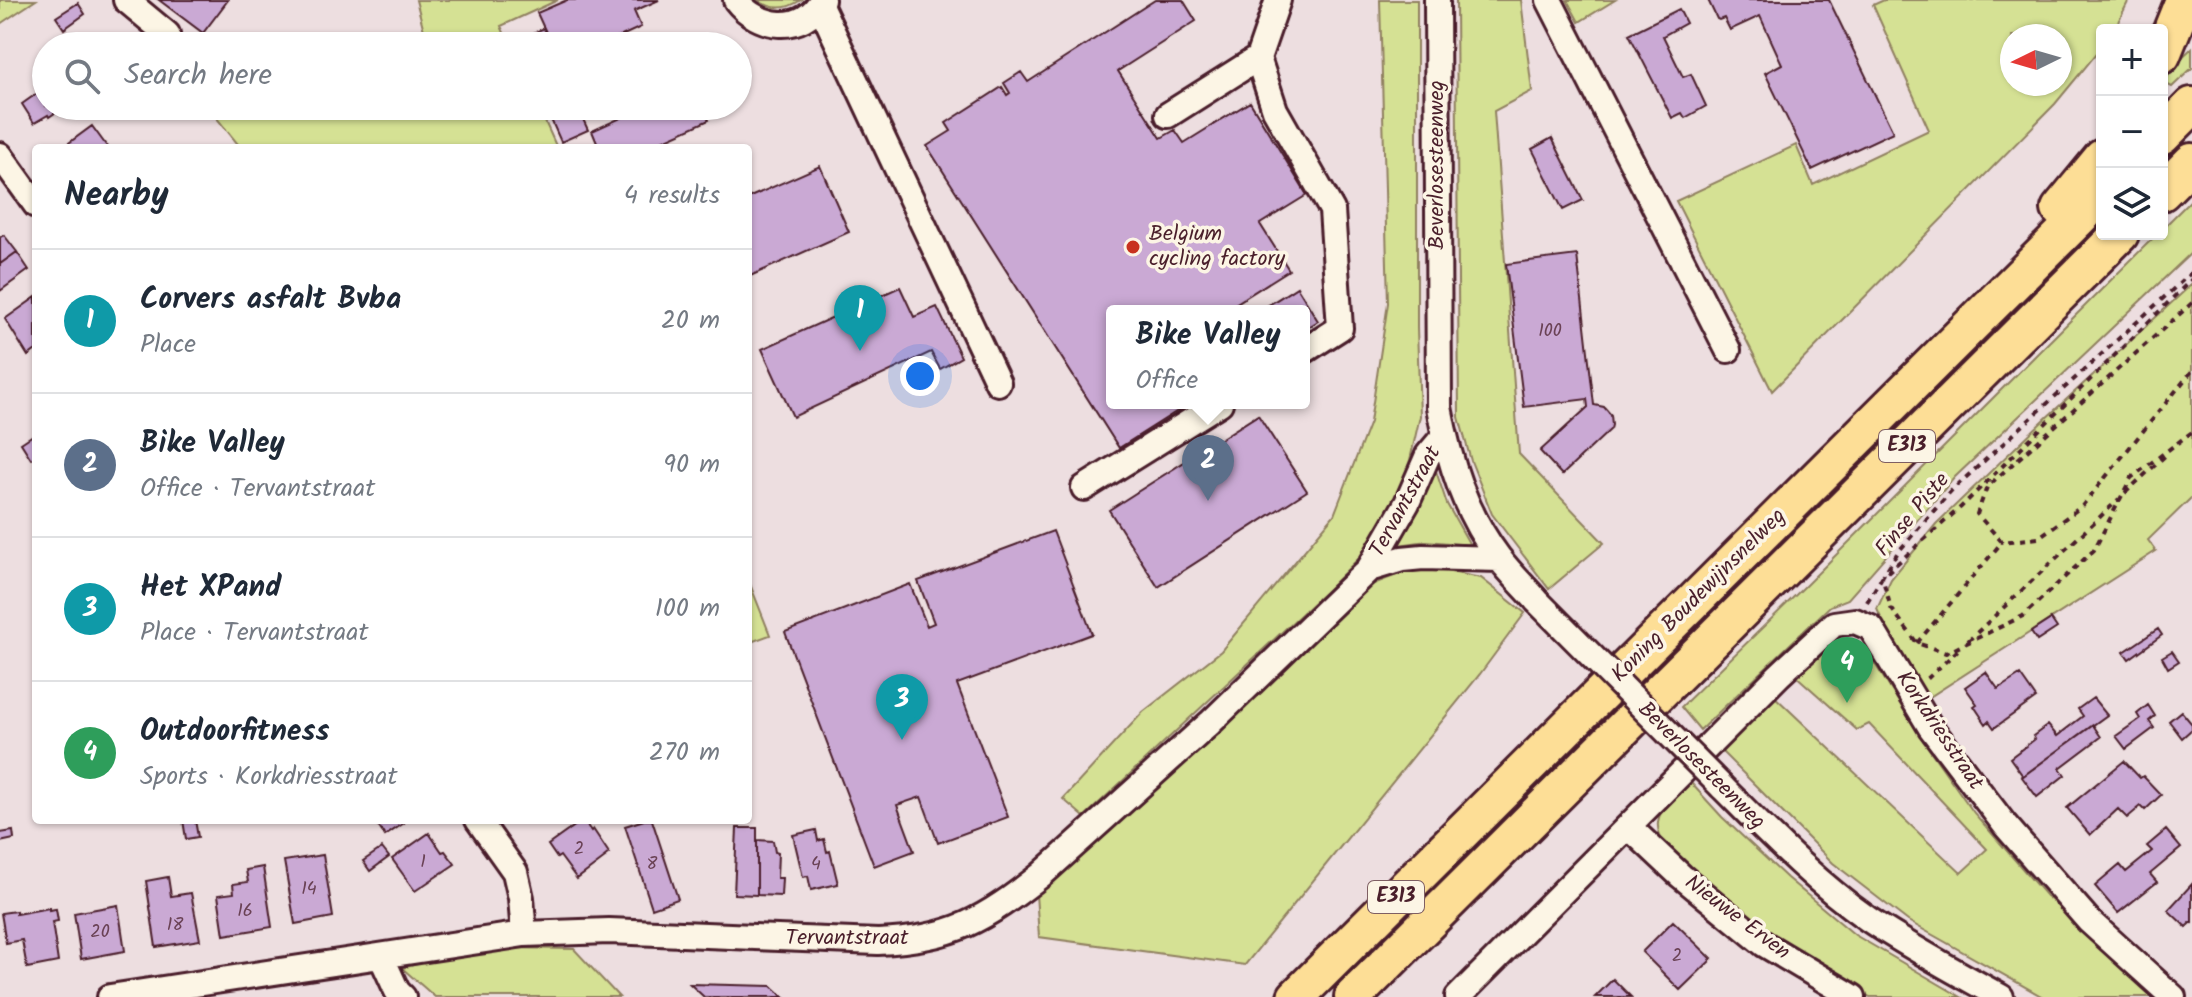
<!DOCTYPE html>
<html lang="en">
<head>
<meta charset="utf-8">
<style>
  :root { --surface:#fff; --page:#f2f2f3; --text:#1f2937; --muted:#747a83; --line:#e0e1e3; --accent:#c8321e }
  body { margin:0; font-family:Kalam,sans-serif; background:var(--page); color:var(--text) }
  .controls { position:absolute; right:24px; top:24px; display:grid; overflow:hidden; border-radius:8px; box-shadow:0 2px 6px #0004 }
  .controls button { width:72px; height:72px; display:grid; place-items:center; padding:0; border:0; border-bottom:2px solid var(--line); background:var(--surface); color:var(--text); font:40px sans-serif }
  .compass { position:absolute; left:2000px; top:24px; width:72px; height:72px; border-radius:50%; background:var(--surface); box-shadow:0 2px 6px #0004; rotate:265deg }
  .you { position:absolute; left:920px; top:376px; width:28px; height:28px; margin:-20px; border:6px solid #fff; border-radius:50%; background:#1a73e8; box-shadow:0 0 0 12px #1a73e833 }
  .badge { display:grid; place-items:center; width:52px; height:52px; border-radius:50%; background:var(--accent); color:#fff; font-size:26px; font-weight:700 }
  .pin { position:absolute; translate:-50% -66px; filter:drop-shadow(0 2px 4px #0008) }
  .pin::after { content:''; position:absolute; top:42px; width:28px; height:24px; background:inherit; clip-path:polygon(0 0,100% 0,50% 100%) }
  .popup { position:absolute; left:1106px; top:305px; width:204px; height:104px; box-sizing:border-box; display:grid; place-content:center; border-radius:8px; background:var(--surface); filter:drop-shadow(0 2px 6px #0005); font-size:26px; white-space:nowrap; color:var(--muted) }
  .popup b { font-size:30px; color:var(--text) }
  .popup::after { content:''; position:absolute; left:50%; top:100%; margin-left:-16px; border:16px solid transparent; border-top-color:var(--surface) }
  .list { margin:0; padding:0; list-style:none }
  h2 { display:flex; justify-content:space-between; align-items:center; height:104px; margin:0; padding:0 32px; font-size:34px }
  h2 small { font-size:26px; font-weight:400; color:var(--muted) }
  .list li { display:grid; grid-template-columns:52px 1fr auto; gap:24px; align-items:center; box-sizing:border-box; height:144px; padding:0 32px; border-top:2px solid var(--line) }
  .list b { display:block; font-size:30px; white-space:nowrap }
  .list p { margin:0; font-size:26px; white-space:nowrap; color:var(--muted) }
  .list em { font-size:26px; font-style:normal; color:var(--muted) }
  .icon { flex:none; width:44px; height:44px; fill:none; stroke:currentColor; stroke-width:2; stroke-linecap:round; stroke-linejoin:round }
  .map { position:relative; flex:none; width:2192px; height:997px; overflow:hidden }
  .search { position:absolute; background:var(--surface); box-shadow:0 2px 6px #0004; left:32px; top:32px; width:720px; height:88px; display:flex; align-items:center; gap:20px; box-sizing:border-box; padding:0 28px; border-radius:44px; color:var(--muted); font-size:30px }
  .panel { position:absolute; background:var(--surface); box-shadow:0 2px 6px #0004; left:32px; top:144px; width:720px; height:680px; border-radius:8px }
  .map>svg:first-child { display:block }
  .green { fill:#d5e194; stroke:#908060; stroke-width:2; fill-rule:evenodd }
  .building { fill:#caa9d4; stroke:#4a1f2b; stroke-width:2 }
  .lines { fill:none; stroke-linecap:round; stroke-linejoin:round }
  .minor-casing { stroke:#4a1f2b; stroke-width:30 }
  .highway-casing { stroke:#4a1f2b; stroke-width:42 }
  .path { stroke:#4a1f2b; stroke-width:4; stroke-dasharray:6 6; stroke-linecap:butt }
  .minor { stroke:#fcf5e5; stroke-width:24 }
  .highway { stroke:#fdde96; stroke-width:36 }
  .minor-bridge-casing { stroke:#4a1f2b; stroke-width:30; stroke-linecap:butt }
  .minor-bridge { stroke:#fcf5e5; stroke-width:24 }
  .poi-dot { fill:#c8321e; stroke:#fcf5e5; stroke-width:3 }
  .labels { text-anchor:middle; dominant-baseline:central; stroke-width:7; stroke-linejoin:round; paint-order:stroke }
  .number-label { font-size:18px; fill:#6a4255 }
  .shield { fill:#fcf5e5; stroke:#7f5f63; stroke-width:2 }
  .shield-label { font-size:20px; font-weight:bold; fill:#4a1f2b }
  .street-label { font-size:22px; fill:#4a1f2b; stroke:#fcf5e5 }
  .poi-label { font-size:22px; fill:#4a1f2b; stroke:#fcf5e5; text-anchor:start }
</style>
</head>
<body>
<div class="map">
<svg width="2192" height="997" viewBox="0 0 2192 997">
  <rect width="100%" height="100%" fill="#eddee0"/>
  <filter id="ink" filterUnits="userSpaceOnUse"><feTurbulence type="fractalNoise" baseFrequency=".0125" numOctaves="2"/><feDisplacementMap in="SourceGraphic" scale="16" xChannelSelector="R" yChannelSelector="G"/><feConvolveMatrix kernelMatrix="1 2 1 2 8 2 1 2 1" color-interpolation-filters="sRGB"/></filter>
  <g filter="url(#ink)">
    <!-- green -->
    <path class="green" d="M0 0H36L0 24Z
      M416 0H558L501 26 510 46H428Z
      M757 0H801C786 10 773 10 757 0Z
      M1380 0H1417V328L1420 416 1410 460 1395 503 1373 544 1328 589 1084 817 1063 799 1143 712 1221 651 1334 515 1370 422 1388 303Z
      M1456 0H1521L1532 91 1494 111 1519 454 1604 543 1549 589 1492 514 1471 461 1459 417Z
      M1567 0H1615L1579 22Z
      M1884 0H2129L2114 30H2102V47L2055 104 1772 391 1676 201 1796 145 1813 185 1929 130 1873 5ZM2012 36H2060V84H2012Z
      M2192 48V68L2172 87 2168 85C2163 70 2182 58 2192 48Z
      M207 106H538L557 148H241Z
      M2192 199V252L1955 477 1848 599 1830 606 1700 730 1681 707 1805 586 2157 234H2162V229Z
      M2192 284V497L2148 540 2156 551 1928 698 1889 636 1877 609 1891 579 1936 524 2044 420Z
      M1435 468 1447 504 1470 545 1427 541 1399 545 1414 517Z
      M1430 568 1481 578 1525 613 1480 674 1245 965 1039 937 1036 894 1371 585 1404 572Z
      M748 579 770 635 748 643Z
      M1846 642 1862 646 1870 656 1922 739 1974 813 2046 896 2061 908 2154 997H2043L1908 921 1833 863 1720 750 1772 694 1961 873 1987 849 1869 724 1857 730 1794 674 1830 643Z
      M1691 783 1722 817 1787 878 1855 935 1961 997H1870L1768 936 1661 839C1649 812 1673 800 1691 783Z
      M505 948 574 949 619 997H435L402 968 444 957Z"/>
    <!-- building -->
    <path class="building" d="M159 0H228L203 33Z
      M567 0H659L634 11 641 27 600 46H552L537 13Z
      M1155 0H1183L1196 21 1118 71 1161 138 1175 130 1184 143 1250 102 1307 195 1260 224 1289 270 1224 311H1112V403H1190L1119 448 927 146 951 131 946 123 1002 87 1007 95 1010 93 1004 83 1021 72 1028 82Z
      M1708 0H1829L1893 132 1812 170 1765 73 1782 64 1760 16 1730 30 1724 18 1719 20 1717 19Z
      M78 3 85 14 64 29 56 17Z
      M1679 9 1686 23 1663 36 1683 77 1691 74 1706 106 1685 118 1682 113 1672 118 1629 34Z
      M544 28 552 46H519L516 41Z
      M103 34 110 46H94L91 41Z
      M77 35 85 46H62Z
      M46 87V106H65L49 117 48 115 34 123 22 104Z
      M545 106H577L588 130 561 142Z
      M647 106H703L709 120 646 148H599L592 131Z
      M92 126 108 148H62Z
      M1552 138 1583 200 1563 210 1532 149Z
      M820 166 849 232 748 277V198Z
      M4 235 17 252 0 264V237Z
      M17 252 29 270 0 291V264Z
      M1577 255 1594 405 1604 407 1611 415 1612 425 1611 429 1562 475 1540 451 1588 407 1587 399 1524 407 1506 264Z
      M900 287 914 317 937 307 961 357 940 369 931 352 793 417 762 349Z
      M1297 287 1318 321 1304 330V311H1259Z
      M36 297V350L28 356 5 319Z
      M1258 415 1307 491 1158 587 1109 510Z
      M36 433V456L31 459 21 443Z
      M1053 531 1092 634 957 684 1008 817 938 843 921 797 897 805 914 851 874 866 785 632 910 584 927 626 934 623 918 581Z
      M2051 619 2057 628 2037 641 2031 632Z
      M2158 629 2162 635 2129 659 2124 652Z
      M2172 651 2179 661 2168 668 2162 657Z
      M1986 672 1998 689 2020 675 2036 698 1994 728 1989 721 1986 724 1974 706 1977 704 1965 687Z
      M2093 698 2107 715 2023 776 2010 758 2035 739 2033 736 2048 725 2057 736 2083 716 2078 709Z
      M2148 705 2155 716 2149 721 2154 728 2126 749 2116 736 2140 719 2137 714Z
      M2181 711 2192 724V729L2182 738 2169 721Z
      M2093 725 2101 737 2060 768 2065 775 2037 797 2022 777Z
      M2124 761 2140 778 2143 776 2161 795 2145 810 2141 806 2127 818 2118 809 2090 835 2067 808Z
      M183 820H195L198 837 186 839Z
      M374 820H402L404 823 385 836Z
      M583 820 591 831 593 829 609 853 604 857 605 858 577 879 560 856 557 858 548 845Z
      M644 820H652L678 899 652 908 625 826Z
      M737 828H757V895L734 894Z
      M816 830 818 841 824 839 827 852 830 851 838 884 811 890 808 876 803 877 793 835Z
      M2166 830 2181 848 2150 874 2157 882 2118 913 2095 886 2120 865 2126 872 2152 851 2147 846Z
      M13 831 14 839 0 842V833Z
      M429 833 442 852 445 851 455 864 415 891 392 859Z
      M757 840 773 841 775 852 778 853 777 878H782L781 896 757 895Z
      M382 848 389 857 370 871 363 861Z
      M323 855 333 917 295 924 284 861Z
      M263 867 272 927 224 935 218 895 234 893 233 884 248 882 246 870Z
      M168 877 171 896 191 893 200 940 156 947 146 881Z
      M2192 884V924L2191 922 2186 927 2168 910Z
      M118 905 125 951 81 959 74 913Z
      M49 908V910L56 909 58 921 52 922 58 962 27 968 22 940 6 943 1 913 16 911V914Z
      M1673 921 1712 959 1680 990 1642 952Z
      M1613 979 1631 997H1595Z
      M690 984 772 986 784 997H704Z"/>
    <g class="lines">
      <defs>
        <path id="minor" d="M126 0 167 34
          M736 0C758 29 802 35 822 0
          M1278 0 1258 58 1275 110 1332 210 1340 328 1304 351
          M1437 0 1439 407C1449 462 1465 513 1499 558 1510 573 1525 587 1537 601
          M1549 0 1728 350
          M820 5 998 383
          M1168 115 1258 58
          M0 155 36 205
          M1084 488 1220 403
          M1369 569 1402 559 1423 557 1500 559
          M1722 787C1768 833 1814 881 1868 919 1911 948 1956 972 2001 997
          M478 820 515 872 521 898 524 934
          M1629 827 1681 876 1764 944 1853 997
          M381 956 397 991 403 997
          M110 997 524 934 609 931 878 942C953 939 984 920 1041 875L1210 723 1369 569 1407 503 1428 455 1444 436
          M1458 997 1779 675 1834 624 1855 621 1871 628 1931 728 2005 825 2089 921 2173 997"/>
        <path id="highway" d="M2162 55 2184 0
          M2162 136 2192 106
          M2162 192 2192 162
          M2060 209 2102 158
          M1296 997 2102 195
          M1353 997 2120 234"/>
      </defs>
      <!-- minor casing -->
      <use href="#minor" class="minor-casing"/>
      <!-- highway casing -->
      <use href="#highway" class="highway-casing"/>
      <!-- path -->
      <path class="path" d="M2192 272 1951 491 1898 552 1882 577 1891 608 1917 643 1946 653 2023 616 2094 550 2131 478 2192 432
        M2192 303 1987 487 1977 514 2002 542 2038 538 2082 506 2192 371
        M2125 493 2166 455
        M1867 602 1882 577 1961 507 2192 279
        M1968 641 2119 499
        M1917 643 2002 542
        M1927 679 1959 649"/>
      <!-- minor -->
      <use href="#minor" class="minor"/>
      <!-- highway -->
      <use href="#highway" class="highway"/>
      <defs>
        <path id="minor-bridge" d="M1537 601 1722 787"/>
      </defs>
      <!-- minor-bridge casing -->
      <use href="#minor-bridge" class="minor-bridge-casing"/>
      <!-- minor-bridge -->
      <use href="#minor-bridge" class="minor-bridge"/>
    </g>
  </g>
  <!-- markers -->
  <circle class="poi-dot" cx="1133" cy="247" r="8"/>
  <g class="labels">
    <!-- number labels -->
    <g class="number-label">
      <text x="1550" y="331">100</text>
      <text x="579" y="849">2</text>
      <text x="423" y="862">1</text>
      <text x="652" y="864">8</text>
      <text x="816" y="864">4</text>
      <text x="309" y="889">14</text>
      <text x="245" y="911">16</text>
      <text x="175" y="925">18</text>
      <text x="100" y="932">20</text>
      <text x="1677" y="956">2</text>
    </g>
    <!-- shield labels -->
    <g class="shield">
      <rect x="1879" y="430" width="56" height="32" rx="6"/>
      <rect x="1368" y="881" width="56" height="32" rx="6"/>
    </g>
    <g class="shield-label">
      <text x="1907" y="446">E313</text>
      <text x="1396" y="897">E313</text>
    </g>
    <!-- street labels -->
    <g class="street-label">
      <text transform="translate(1437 165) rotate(-90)">Beverlosesteenweg</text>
      <text transform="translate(1406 502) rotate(-61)">Tervantstraat</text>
      <text transform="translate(1913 515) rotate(-50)">Finse Piste</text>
      <text transform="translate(1699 596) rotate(-45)">Koning Boudewijnsnelweg</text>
      <text transform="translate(1939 731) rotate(56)">Korkdriesstraat</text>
      <text transform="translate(1701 766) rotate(45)">Beverlosesteenweg</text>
      <text transform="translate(1737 918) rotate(37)">Nieuwe Erven</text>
      <text x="847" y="938">Tervantstraat</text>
    </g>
    <!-- poi labels -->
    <g class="poi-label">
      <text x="1149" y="234">Belgium<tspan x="1149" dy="25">cycling factory</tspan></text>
    </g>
  </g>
</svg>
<div class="controls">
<button>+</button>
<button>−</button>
<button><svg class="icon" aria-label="layers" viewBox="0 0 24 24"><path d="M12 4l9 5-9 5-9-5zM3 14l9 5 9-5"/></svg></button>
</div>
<svg class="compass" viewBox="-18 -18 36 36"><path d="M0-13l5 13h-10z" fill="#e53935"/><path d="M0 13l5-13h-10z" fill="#747a83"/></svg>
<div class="you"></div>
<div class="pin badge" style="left:860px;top:351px;background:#0f9aa8">1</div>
<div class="pin badge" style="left:1208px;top:501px;background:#5c6f8a">2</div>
<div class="popup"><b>Bike Valley</b>Office</div>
<div class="pin badge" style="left:902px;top:740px;background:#0f9aa8">3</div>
<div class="pin badge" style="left:1847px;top:703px;background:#2e9e5b">4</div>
<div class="search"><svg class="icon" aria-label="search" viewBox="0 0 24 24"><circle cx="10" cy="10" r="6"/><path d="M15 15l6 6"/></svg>Search here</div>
<section class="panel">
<h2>Nearby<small>4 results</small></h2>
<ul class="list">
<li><span class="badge" style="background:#0f9aa8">1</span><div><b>Corvers asfalt Bvba</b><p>Place</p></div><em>20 m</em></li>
<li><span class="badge" style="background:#5c6f8a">2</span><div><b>Bike Valley</b><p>Office · Tervantstraat</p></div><em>90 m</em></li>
<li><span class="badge" style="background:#0f9aa8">3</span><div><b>Het XPand</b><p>Place · Tervantstraat</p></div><em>100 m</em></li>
<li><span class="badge" style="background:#2e9e5b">4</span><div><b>Outdoorfitness</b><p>Sports · Korkdriesstraat</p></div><em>270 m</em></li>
</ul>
</section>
</div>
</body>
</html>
